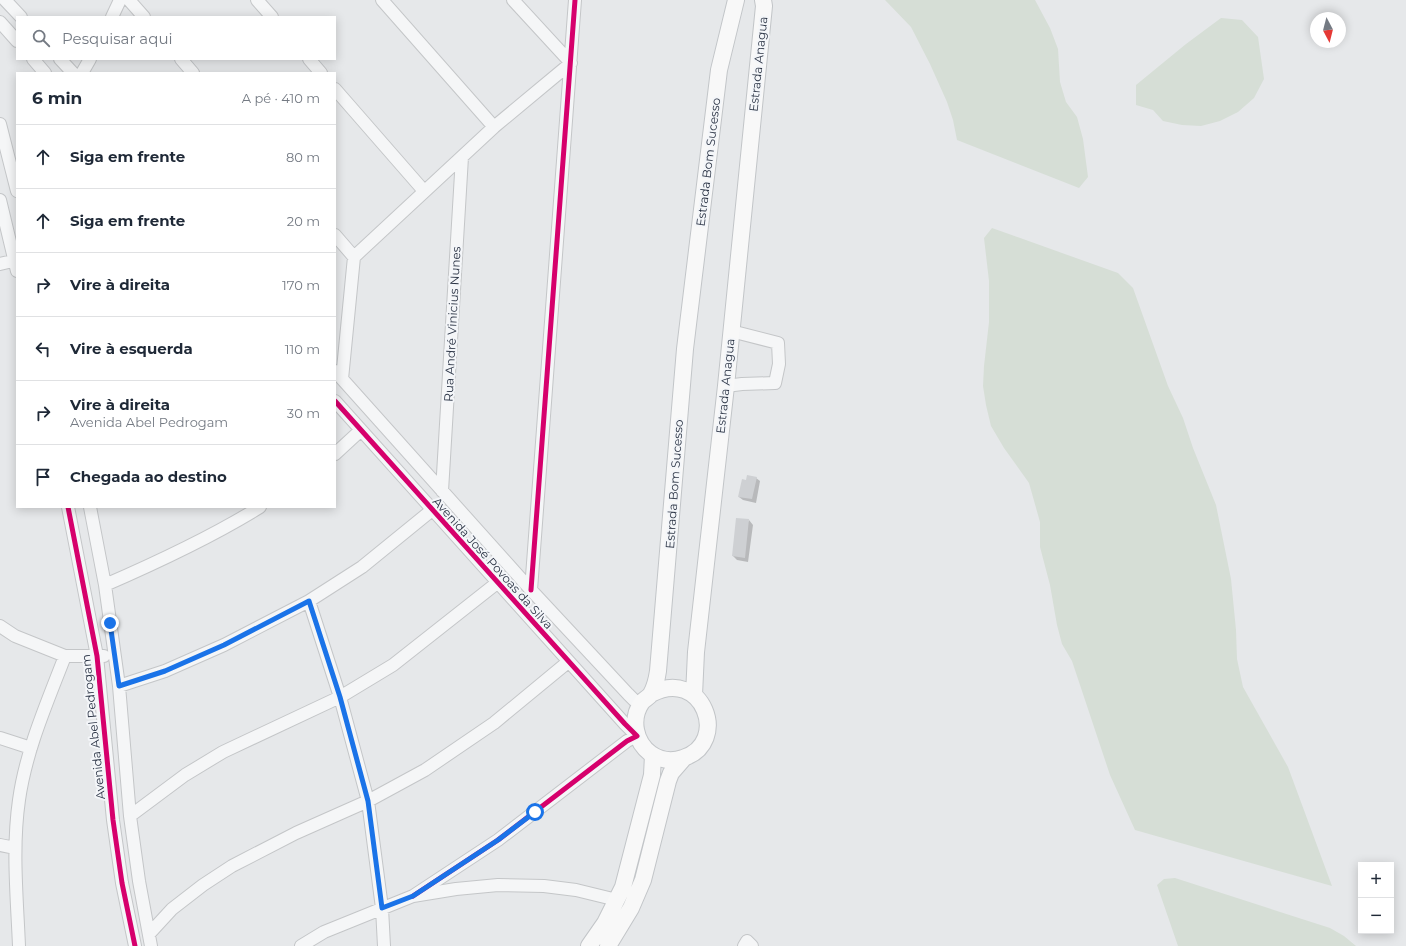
<!DOCTYPE html>
<html lang="pt">
<head>
<meta charset="utf-8">
<style>
  :root { --surface:#fff; --page:#f6f6f7; --text:#1f2937; --muted:#747a83; --line:#e0e1e3 }
  body { margin:0; font-family:Montserrat,sans-serif; background:var(--page); color:var(--text) }
  .controls { position:absolute; right:12px; bottom:12px; display:grid; overflow:hidden; border-radius:0px; box-shadow:0 2px 10px #0003 }
  .controls button { width:36px; height:36px; display:grid; place-items:center; padding:0; border:0; border-bottom:1px solid var(--line); background:var(--surface); color:var(--text); font:20px sans-serif }
  .compass { position:absolute; left:1310px; top:12px; width:36px; height:36px; border-radius:50%; background:var(--surface); box-shadow:0 2px 10px #0003; rotate:173deg }
  .stop { position:absolute; width:12px; height:12px; margin:-9px; border:3px solid #1a73e8; border-radius:50%; background:#fff }
  .stop.end { background:#1a73e8; border-color:#fff; box-shadow:0 1px 4px #0008 }
  .list { margin:0; padding:0; list-style:none }
  h2 { display:flex; justify-content:space-between; align-items:center; height:52px; margin:0; padding:0 16px; font-size:17px }
  h2 small { font-size:13px; font-weight:400; color:var(--muted) }
  .list li { display:grid; grid-template-columns:26px 1fr auto; gap:12px; align-items:center; box-sizing:border-box; height:64px; padding:0 16px; border-top:1px solid var(--line) }
  .list b { display:block; font-size:15px; white-space:nowrap }
  .list p { margin:0; font-size:13px; white-space:nowrap; color:var(--muted) }
  .list em { font-size:13px; font-style:normal; color:var(--muted) }
  .icon { flex:none; width:22px; height:22px; fill:none; stroke:currentColor; stroke-width:2; stroke-linecap:round; stroke-linejoin:round }
  .map { position:relative; flex:none; width:1406px; height:946px; overflow:hidden }
  .search { position:absolute; background:var(--surface); box-shadow:0 2px 10px #0003; left:16px; top:16px; width:320px; height:44px; display:flex; align-items:center; gap:10px; box-sizing:border-box; padding:0 14px; border-radius:0px; color:var(--muted); font-size:15px }
  .panel { position:absolute; background:var(--surface); box-shadow:0 2px 10px #0003; left:16px; top:72px; width:320px; height:436px; border-radius:0px }
  .map>svg:first-child { display:block }
  .green { fill:#d6ded6 }
  .shadow { fill:#0003 }
  .building { fill:#ced0d3 }
  .lines { fill:none; stroke-linecap:round; stroke-linejoin:round }
  .minor-casing { stroke:#c4c6c8; stroke-width:14 }
  .major-casing { stroke:#c2c5c8; stroke-width:18 }
  .minor { stroke:#f5f6f7; stroke-width:12 }
  .major { stroke:#f8f8f8; stroke-width:16 }
  .cycleway-casing { stroke:#f4f6f9; stroke-width:8 }
  .cycleway { stroke:#d6006c; stroke-width:5 }
  .route { stroke:#1a73e8; stroke-width:5 }
  .labels { text-anchor:middle; dominant-baseline:central; stroke-width:4; stroke-linejoin:round; paint-order:stroke }
  .street-label { font-size:12px; fill:#2b3445; stroke:#f4f6f9 }
</style>
</head>
<body>
<div class="map">
<svg width="1406" height="946" viewBox="0 0 1406 946">
  <rect width="100%" height="100%" fill="#e6e8ea"/>
  <!-- green -->
  <path class="green" d="M885 0H1035L1050 28 1058 49 1060 82 1066 102 1077 117 1083 139 1088 177 1079 188 957 140 953 120 947 102 930 64 911 27Z
    M1221 18 1242 20 1258 37 1264 79 1254 98 1238 112 1220 121 1201 126 1182 125 1163 121 1153 110 1136 105V85L1186 44Z
    M992 228 1118 273 1133 288 1168 386 1183 418 1193 448 1216 505 1231 579 1236 630 1237 659 1243 687 1288 767 1332 886 1135 830 1110 775 1072 661 1062 644 1057 625 1050 585 1040 547V522L1029 483 1004 448 991 426 986 405 983 386 984 366 989 322V281L984 238Z
    M1175 878 1330 928 1344 936 1356 946H1178L1157 885 1164 879Z"/>
  <!-- shadow -->
  <path class="shadow" d="M756 478 760 481 756 503 743 500 739 497 747 481Z
    M749 520 753 525 748 562 737 560 733 556Z"/>
  <!-- building -->
  <path class="building" d="M747 475 757 477 752 499 738 497 742 479 746 480Z
    M736 518 749 519 745 558 732 556Z"/>
  <g class="lines">
    <defs>
      <path id="minor" d="M5 0 21 17
        M129 0 144 17
        M257 0 272 17
        M382 0 494 127
        M112 17 120 0
        M0 22 17 41
        M33 59 45 73
        M60 59 73 73
        M181 59 193 73
        M309 59 321 73
        M82 73 90 59
        M335 89 424 191
        M0 124 17 191
        M0 200 17 271
        M335 235 354 257 342 379
        M354 257 494 127 571 63 513 0
        M0 264 17 260
        M335 371 531 590 628 694 634 700 642 703
        M726 386 742 384 775 383 779 364 778 343 731 331
        M335 401 625 724 637 736 627 741 498 840 413 896
        M335 454 361 430
        M442 491 462 157
        M68 507 97 656 113 820 122 883 135 946
        M90 507 105 585 119 686 130 816 139 881 151 946
        M105 585C158 562 210 538 260 507
        M531 590 575 0
        M309 601 340 697 368 801 382 908 384 946
        M0 626 15 636 65 656H104
        M119 686 165 671 224 645 309 601 362 567 432 510
        M0 738 31 748
        M130 816 185 775 223 752 340 697 393 665 497 583
        M0 845 15 848
        M149 934 172 909 203 885 232 866 296 833 368 801 425 770 494 723 568 662
        M19 946C17 898 12 848 19 800 26 750 47 703 65 656
        M301 946 324 932 413 896 456 889 498 885 544 886 576 890 617 900
        M744 946 747 941 752 946"/>
      <path id="major" d="M651 694C703 666 731 743 683 758 672 762 660 760 651 754 635 742 630 719 642 702 645 699 649 697 651 694 655 687 657 678 658 671L685 349 719 70 736 0
        M694 695 696 652 726 386 764 6 763 0
        M589 946 605 923 623 887 652 775 653 755
        M608 946 631 908 643 880 668 781 671 773 684 758"/>
    </defs>
    <!-- minor casing -->
    <use href="#minor" class="minor-casing"/>
    <!-- major casing -->
    <use href="#major" class="major-casing"/>
    <!-- minor -->
    <use href="#minor" class="minor"/>
    <!-- major -->
    <use href="#major" class="major"/>
    <defs>
      <path id="cycleway" d="M335 401 625 724 637 736 627 741 498 840 413 896
        M68 507 97 656 113 820 122 883 135 946
        M531 590 575 0"/>
    </defs>
    <!-- cycleway casing -->
    <use href="#cycleway" class="cycleway-casing"/>
    <!-- cycleway -->
    <use href="#cycleway" class="cycleway"/>
  </g>
  <g class="lines">
    <!-- route -->
    <path class="route" d="M110 623 119 686 165 671 224 645 309 601 340 697 368 801 382 908 413 896 498 840 535 812"/>
  </g>
  <g class="labels">
    <!-- street labels -->
    <g class="street-label">
      <text transform="translate(758 64) rotate(-84)">Estrada Anagua</text>
      <text transform="translate(708 162) rotate(-83)">Estrada Bom Sucesso</text>
      <text transform="translate(452 324) rotate(-87)">Rua André Vinicius Nunes</text>
      <text transform="translate(725 386) rotate(-84)">Estrada Anagua</text>
      <text transform="translate(674 484) rotate(-86)">Estrada Bom Sucesso</text>
      <text transform="translate(493 563) rotate(48)">Avenida José Povoas da Silva</text>
      <text transform="translate(93 727) rotate(-96)">Avenida Abel Pedrogam</text>
    </g>
  </g>
</svg>
<div class="controls">
<button>+</button>
<button>−</button>
</div>
<svg class="compass" viewBox="-18 -18 36 36"><path d="M0-13l5 13h-10z" fill="#e53935"/><path d="M0 13l5-13h-10z" fill="#747a83"/></svg>
<div class="stop" style="left:535px;top:812px"></div>
<div class="stop end" style="left:110px;top:623px"></div>
<div class="search"><svg class="icon" aria-label="search" viewBox="0 0 24 24"><circle cx="10" cy="10" r="6"/><path d="M15 15l6 6"/></svg>Pesquisar aqui</div>
<section class="panel">
<h2>6 min<small>A pé · 410 m</small></h2>
<ul class="list">
<li><svg class="icon" aria-label="ahead" viewBox="0 0 24 24"><path d="M12 20V5M6 11l6-6 6 6"/></svg><div><b>Siga em frente</b></div><em>80 m</em></li>
<li><svg class="icon" aria-label="ahead" viewBox="0 0 24 24"><path d="M12 20V5M6 11l6-6 6 6"/></svg><div><b>Siga em frente</b></div><em>20 m</em></li>
<li><svg class="icon" aria-label="right" viewBox="0 0 24 24"><path d="M7 20v-9h11M14 6l5 5-5 5"/></svg><div><b>Vire à direita</b></div><em>170 m</em></li>
<li><svg class="icon" aria-label="left" viewBox="0 0 24 24"><path d="M17 20v-9H6M10 6l-5 5 5 5"/></svg><div><b>Vire à esquerda</b></div><em>110 m</em></li>
<li><svg class="icon" aria-label="right" viewBox="0 0 24 24"><path d="M7 20v-9h11M14 6l5 5-5 5"/></svg><div><b>Vire à direita</b><p>Avenida Abel Pedrogam</p></div><em>30 m</em></li>
<li><svg class="icon" aria-label="arrive" viewBox="0 0 24 24"><path d="M6 21V4h12l-3 4 3 4H6"/></svg><div><b>Chegada ao destino</b></div></li>
</ul>
</section>
</div>
</body>
</html>
